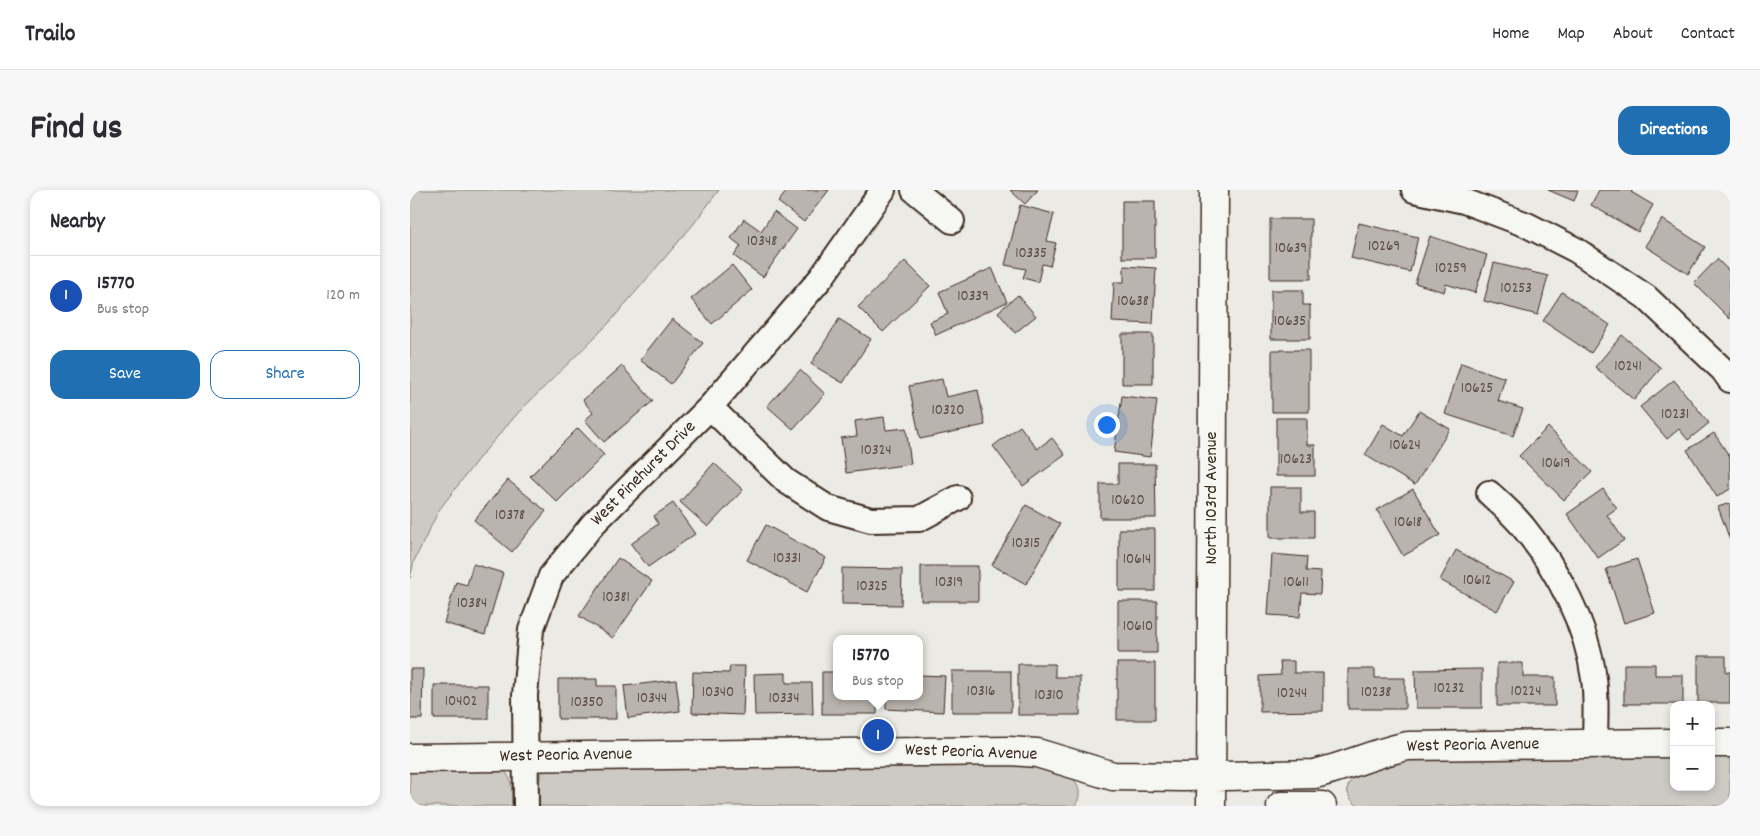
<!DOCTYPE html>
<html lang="en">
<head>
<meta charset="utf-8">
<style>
  :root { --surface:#fff; --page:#f7f7f7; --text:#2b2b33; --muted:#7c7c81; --line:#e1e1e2; --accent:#1f6fb2 }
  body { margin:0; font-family:Dekko,sans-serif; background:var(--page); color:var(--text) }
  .controls { position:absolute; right:15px; bottom:15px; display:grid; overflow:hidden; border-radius:10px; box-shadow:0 2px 8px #0003 }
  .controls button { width:45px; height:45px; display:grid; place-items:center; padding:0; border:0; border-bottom:1px solid var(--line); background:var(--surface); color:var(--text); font:25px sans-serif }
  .you { position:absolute; left:696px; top:234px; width:18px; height:18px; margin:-12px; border:4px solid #fff; border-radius:50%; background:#1a73e8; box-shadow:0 0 0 8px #1a73e833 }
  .badge { display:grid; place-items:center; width:32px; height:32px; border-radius:50%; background:var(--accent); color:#fff; font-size:16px; font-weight:700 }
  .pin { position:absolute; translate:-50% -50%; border:2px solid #fff; box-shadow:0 1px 5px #0006 }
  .popup { position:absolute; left:423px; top:445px; width:90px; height:65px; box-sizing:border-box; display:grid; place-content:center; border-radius:10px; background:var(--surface); filter:drop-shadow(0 1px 4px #0005); font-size:16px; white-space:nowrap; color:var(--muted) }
  .popup b { font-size:19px; color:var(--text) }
  .popup::after { content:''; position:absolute; left:50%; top:100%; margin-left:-10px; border:10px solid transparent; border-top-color:var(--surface) }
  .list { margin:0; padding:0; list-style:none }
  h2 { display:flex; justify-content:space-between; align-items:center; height:65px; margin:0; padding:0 20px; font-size:21px }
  h2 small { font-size:16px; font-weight:400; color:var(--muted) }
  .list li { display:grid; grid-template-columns:32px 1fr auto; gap:15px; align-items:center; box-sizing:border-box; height:80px; padding:0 20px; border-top:1px solid var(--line) }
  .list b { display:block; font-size:19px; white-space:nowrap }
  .list p { margin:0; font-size:16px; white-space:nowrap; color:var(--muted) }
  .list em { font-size:16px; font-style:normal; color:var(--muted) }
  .actions { display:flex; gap:10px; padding:15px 20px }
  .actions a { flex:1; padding:11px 0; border:1px solid var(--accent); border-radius:15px; text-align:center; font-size:18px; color:var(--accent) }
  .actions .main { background:var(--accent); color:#fff }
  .map { position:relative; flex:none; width:1320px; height:616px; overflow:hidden; border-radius:15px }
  header { display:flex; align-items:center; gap:30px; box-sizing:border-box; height:70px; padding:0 25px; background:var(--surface); border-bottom:1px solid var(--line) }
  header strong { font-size:24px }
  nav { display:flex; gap:28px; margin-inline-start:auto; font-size:18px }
  .intro { display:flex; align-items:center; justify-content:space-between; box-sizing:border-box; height:120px; padding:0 30px }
  h1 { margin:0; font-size:35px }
  .button { padding:12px 22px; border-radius:15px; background:var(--accent); color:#fff; font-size:18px; font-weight:700 }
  main { display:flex; gap:30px; padding:0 30px }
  aside { flex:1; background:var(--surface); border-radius:15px; box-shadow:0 2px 8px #0003 }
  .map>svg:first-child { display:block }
  .green { fill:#cdcac4; stroke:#847a71 }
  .building { fill:#bab4ae; stroke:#3b2a1e }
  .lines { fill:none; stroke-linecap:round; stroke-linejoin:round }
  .minor-casing { stroke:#3b2a1e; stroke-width:28 }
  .tertiary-casing { stroke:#3b2a1e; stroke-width:31 }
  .minor { stroke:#f6f6f2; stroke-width:24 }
  .tertiary { stroke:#f6f6f2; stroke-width:28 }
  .labels { text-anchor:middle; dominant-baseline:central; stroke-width:4.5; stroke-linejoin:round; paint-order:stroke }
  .number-label { font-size:15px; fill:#5b4c42 }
  .street-label { font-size:18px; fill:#3b2a1e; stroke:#f6f6f2 }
</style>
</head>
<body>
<header>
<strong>Trailo</strong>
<nav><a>Home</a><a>Map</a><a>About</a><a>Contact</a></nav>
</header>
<div class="intro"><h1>Find us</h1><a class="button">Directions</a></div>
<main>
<aside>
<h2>Nearby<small></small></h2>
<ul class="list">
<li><span class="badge" style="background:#1a4fb4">1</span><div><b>15770</b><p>Bus stop</p></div><em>120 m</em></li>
</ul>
<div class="actions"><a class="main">Save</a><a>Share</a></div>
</aside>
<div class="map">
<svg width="1320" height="616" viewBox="0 0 1320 616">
  <rect width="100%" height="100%" fill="#ebeae5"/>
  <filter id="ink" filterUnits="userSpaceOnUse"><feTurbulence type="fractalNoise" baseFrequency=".02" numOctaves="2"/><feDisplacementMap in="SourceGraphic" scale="10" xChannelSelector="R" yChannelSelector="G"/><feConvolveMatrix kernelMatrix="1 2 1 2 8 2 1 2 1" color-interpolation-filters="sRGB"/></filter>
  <g filter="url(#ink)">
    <!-- green -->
    <path class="green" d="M0 0H309L282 36 199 133 108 223 68 269 29 320 4 371 0 388Z
      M1301 563H1320V616H948C918 592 960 577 978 569L1264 564V597H1301Z
      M613 571C623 574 652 580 659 585 669 591 673 608 664 616H129C129 602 126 586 137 577Z
      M0 577 92 579C104 587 101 603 102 616H0Z"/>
    <!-- building -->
    <path class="building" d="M378 0H419L394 32 368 12Z
      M600 0H628L615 14Z
      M1138 0H1168L1164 11Z
      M1189 0H1223L1221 2 1243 15 1228 42 1181 15Z
      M712 11H745V68H712Z
      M610 15 644 24 637 51 646 53 640 76 632 74 628 92 613 88 616 79 595 75Z
      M364 22 387 39 353 87 324 66 331 56 321 48 334 29 351 41Z
      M860 29H901V89H860Z
      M1252 29 1295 57 1278 84 1235 56Z
      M949 33 1008 47 1000 82 941 68Z
      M1020 46 1077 65 1065 103 1036 94 1034 102 1005 93Z
      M1307 69 1320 82V129L1284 93Z
      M495 71 520 96 473 142 448 117Z
      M1084 73 1138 86 1128 125 1074 111Z
      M322 75 342 100 302 134 281 109Z
      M714 76 746 78 743 134 702 132 704 92H714Z
      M582 78 597 112 526 145 520 132 538 124 529 102Z
      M861 100H893V115H900V149H861Z
      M1152 102 1200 135 1181 163 1133 131Z
      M608 105 626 126 605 143 588 122Z
      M262 129 293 153 261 194 230 170Z
      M429 129 461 149 433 193 401 174Z
      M712 144H743V194H712Z
      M1212 145 1251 178 1224 210 1185 177Z
      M862 160H899V222H862Z
      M1051 173 1095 188 1088 211 1113 219 1103 246 1035 224Z
      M212 176 243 211 194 252 175 230 183 223 173 210Z
      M390 180 415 204 383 239 357 216Z
      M532 189 536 207 568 200 575 235 510 249 499 196Z
      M1264 190 1299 233 1278 250 1269 239 1257 249 1230 217Z
      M712 206 747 210 740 267 704 262Z
      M1009 221 1040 239 1005 295 955 265 973 234 993 246Z
      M474 227 476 240 496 238 501 274 436 283 431 248 447 246 445 231Z
      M866 228H897V255H905V286H866Z
      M610 236 627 259 642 248 655 265 613 296 583 256Z
      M1138 237 1182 282 1154 310 1109 266Z
      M168 238 194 265 147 312 120 286Z
      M1304 243 1320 267V299L1307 307 1277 260Z
      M304 273 333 300 298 337 270 312Z
      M708 274H745L746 328H690V294H708Z
      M98 290 136 321 102 362 64 330Z
      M860 297H891V322H904V348H860Z
      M1003 299 1030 345 993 366 967 320Z
      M1193 299 1207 318 1197 325 1214 350 1188 368 1157 324Z
      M263 313 285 344 238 377 221 354 248 334 244 326Z
      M1320 313V350L1308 317Z
      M616 315 650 334 616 394 582 375Z
      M356 335 416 368 397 402 337 370Z
      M709 339H745V401H709Z
      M1046 360 1104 392 1087 421 1030 390Z
      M862 364 897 367 896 381 911 382 910 404 892 403 890 427 858 425Z
      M208 368 242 391 203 448 169 426Z
      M1227 369 1245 423 1214 433 1196 379Z
      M63 374 93 383 75 445 34 433 46 392 57 395Z
      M511 376H568V411H511Z
      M432 378 492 379 491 415 432 414Z
      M708 411H747V463H708Z
      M1288 466H1316V482H1320V513H1288Z
      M870 471H884V483H913V521L850 522V486L871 485Z
      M707 473H745V530H707Z
      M1087 473H1113V487H1145V516H1087Z
      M608 474H645V487H670V525H608Z
      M1214 474H1245V485H1273V514H1214Z
      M320 476H335L333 525 282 523 283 482 319 483Z
      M0 479H13L12 529H0Z
      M938 479H965V488H995V519H938Z
      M1072 479V518H1006L1005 480Z
      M542 481H601V522H542Z
      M412 482H427V506H467V524H412Z
      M376 483V493H402L403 524 345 525 344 484Z
      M509 485 535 486 533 522 476 519V506H509Z
      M148 489H187V496H206V529H148Z
      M266 490 270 521 218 528 214 496Z
      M24 495H78V529H24Z"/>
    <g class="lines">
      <defs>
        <path id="minor" d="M504 0 542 31
          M1004 0 1054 11 1117 35 1166 60 1236 107 1313 180 1320 190
          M300 217 376 291 418 318 461 330 509 329 548 308
          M1079 303C1091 314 1104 325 1114 338 1148 380 1177 435 1184 489 1187 510 1185 533 1185 554
          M116 616 115 505 121 440 141 386 183 334 300 217 411 88 473 0"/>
        <path id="tertiary" d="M1301 553H1320
          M0 568 599 561 627 563 703 586 773 587 904 584C936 577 966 562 998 556L1264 553
          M801 616 804 0
          M871 616H912"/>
      </defs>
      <!-- minor casing -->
      <use href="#minor" class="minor-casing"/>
      <!-- tertiary casing -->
      <use href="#tertiary" class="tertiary-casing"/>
      <!-- minor -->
      <use href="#minor" class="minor"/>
      <!-- tertiary -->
      <use href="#tertiary" class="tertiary"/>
    </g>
  </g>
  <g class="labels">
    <!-- number labels -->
    <g class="number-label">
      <text x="352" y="52">10348</text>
      <text x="974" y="57">10269</text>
      <text x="881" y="59">10639</text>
      <text x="621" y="64">10335</text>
      <text x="1041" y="79">10259</text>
      <text x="1106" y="99">10253</text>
      <text x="563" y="107">10339</text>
      <text x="723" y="112">10638</text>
      <text x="880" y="132">10635</text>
      <text x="1218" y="177">10241</text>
      <text x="1067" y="199">10625</text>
      <text x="538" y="221">10320</text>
      <text x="1265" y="225">10231</text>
      <text x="995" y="256">10624</text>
      <text x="466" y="261">10324</text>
      <text x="886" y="270">10623</text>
      <text x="1146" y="274">10619</text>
      <text x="718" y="311">10620</text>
      <text x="100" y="326">10378</text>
      <text x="998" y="333">10618</text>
      <text x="616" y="354">10315</text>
      <text x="377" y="369">10331</text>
      <text x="727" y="370">10614</text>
      <text x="1067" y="391">10612</text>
      <text x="539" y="393">10319</text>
      <text x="886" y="393">10611</text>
      <text x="462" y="397">10325</text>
      <text x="206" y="408">10381</text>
      <text x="62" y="414">10384</text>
      <text x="728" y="437">10610</text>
      <text x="1039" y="499">10232</text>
      <text x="571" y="502">10316</text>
      <text x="1116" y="502">10224</text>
      <text x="308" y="503">10340</text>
      <text x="966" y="503">10238</text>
      <text x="882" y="504">10244</text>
      <text x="639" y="506">10310</text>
      <text x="242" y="509">10344</text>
      <text x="374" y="509">10334</text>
      <text x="51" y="512">10402</text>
      <text x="177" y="513">10350</text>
    </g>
    <!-- street labels -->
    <g class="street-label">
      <text transform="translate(234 284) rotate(-45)">West Pinehurst Drive</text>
      <text transform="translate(802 308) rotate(-90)">North 103rd Avenue</text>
      <text transform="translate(1063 556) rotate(-1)">West Peoria Avenue</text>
      <text transform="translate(561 563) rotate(2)">West Peoria Avenue</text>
      <text transform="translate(156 566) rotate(-1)">West Peoria Avenue</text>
    </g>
  </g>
</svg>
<div class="controls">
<button>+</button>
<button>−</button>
</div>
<div class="you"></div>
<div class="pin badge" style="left:468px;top:545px;background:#1a4fb4">1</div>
<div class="popup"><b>15770</b>Bus stop</div>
</div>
</main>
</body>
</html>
